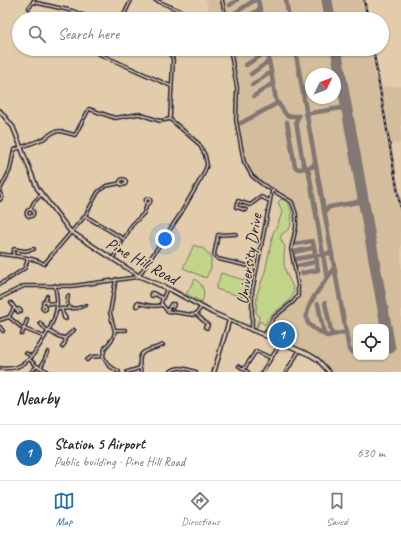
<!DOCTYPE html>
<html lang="en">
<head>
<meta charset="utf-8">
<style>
  :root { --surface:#fff; --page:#f7f7f7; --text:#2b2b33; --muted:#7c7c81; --line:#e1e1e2; --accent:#1f6fb2 }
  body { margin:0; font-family:Caveat,sans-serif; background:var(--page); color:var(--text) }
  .controls { position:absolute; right:12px; bottom:12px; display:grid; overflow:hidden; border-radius:8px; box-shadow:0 1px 3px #0004 }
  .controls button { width:36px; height:36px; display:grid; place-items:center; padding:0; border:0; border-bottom:1px solid var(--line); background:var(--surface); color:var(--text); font:20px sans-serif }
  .compass { position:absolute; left:305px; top:68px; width:36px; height:36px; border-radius:50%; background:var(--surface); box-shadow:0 1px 3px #0004; rotate:47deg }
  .you { position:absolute; left:165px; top:239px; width:14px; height:14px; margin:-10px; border:3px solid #fff; border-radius:50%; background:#1a73e8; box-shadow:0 0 0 6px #1a73e833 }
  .badge { display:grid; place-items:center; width:26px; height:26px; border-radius:50%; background:var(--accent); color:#fff; font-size:13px; font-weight:700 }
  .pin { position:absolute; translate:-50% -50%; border:2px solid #fff; box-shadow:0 1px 4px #0006 }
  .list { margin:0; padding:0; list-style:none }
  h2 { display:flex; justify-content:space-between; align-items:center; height:52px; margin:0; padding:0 16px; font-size:17px }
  h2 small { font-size:13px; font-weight:400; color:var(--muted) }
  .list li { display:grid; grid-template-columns:26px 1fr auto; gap:12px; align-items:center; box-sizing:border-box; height:56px; padding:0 16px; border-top:1px solid var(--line) }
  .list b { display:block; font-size:15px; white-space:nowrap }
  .list p { margin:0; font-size:13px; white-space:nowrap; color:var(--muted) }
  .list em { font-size:13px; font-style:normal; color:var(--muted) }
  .icon { flex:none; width:22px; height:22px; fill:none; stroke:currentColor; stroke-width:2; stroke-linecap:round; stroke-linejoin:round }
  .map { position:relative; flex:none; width:401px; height:372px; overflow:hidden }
  .search { position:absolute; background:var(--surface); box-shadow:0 1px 3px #0004; left:12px; right:12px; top:12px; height:44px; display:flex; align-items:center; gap:10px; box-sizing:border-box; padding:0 14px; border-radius:22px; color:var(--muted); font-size:15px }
  .sheet { height:108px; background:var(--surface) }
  nav { display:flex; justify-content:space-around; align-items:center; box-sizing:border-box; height:56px; border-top:1px solid var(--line); background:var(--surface); font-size:11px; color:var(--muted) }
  nav a { display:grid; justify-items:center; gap:2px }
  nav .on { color:var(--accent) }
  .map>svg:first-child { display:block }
  .built { fill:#d4bd9d; fill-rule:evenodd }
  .green { fill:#c2d489; stroke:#727b62 }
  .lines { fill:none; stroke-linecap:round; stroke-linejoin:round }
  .taxiway { stroke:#827773; stroke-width:4.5 }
  .runway { stroke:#827773; stroke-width:11 }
  .street-casing { stroke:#22223b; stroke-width:4.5 }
  .secondary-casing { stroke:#22223b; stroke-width:5.5 }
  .street { stroke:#e2ccab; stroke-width:1.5 }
  .secondary { stroke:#e2ccab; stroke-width:2.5 }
  .rail-casing { stroke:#22223b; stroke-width:2.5 }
  .rail { stroke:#e2ccab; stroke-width:1; stroke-dasharray:3; stroke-linecap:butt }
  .labels { text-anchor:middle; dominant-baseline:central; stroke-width:3; stroke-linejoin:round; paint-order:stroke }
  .street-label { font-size:17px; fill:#22223b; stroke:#e2ccab }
</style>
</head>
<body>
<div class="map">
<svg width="401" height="372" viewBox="0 0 401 372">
  <rect width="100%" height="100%" fill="#e2ccab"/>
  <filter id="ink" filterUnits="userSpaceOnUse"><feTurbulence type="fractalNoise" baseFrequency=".025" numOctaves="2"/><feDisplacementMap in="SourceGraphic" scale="8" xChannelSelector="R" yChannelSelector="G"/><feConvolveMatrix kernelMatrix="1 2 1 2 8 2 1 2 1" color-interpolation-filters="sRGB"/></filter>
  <g filter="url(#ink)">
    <!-- built -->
    <path class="built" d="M205 0H221L224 19H215L209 14 207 2Z
      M224 0H362L365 19H228Z
      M231 49H371L401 225V372H331L326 365 314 356 266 335 275 318 294 303 299 297V285L292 249 297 228V210L289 198 258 180 248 166 244 157 237 118 238 88ZM311 74H335V98H311ZM356 327H386V357H356Z
      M401 86V143L391 144 382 87Z"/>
    <!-- green -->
    <path class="green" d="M281 199C294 202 292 218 290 228L282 234 280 238 285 247C284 254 283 264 286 272 288 279 293 284 294 292 289 308 270 309 265 325L260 321 256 329 259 317 256 312 257 294 265 272 273 233 278 224 282 212 278 202Z
      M194 245 204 249 211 257V268L206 278 183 268Z
      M221 273 247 281 242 297 216 289Z
      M195 279C203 284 206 293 202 302L186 294Z"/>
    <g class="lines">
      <!-- taxiway -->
      <path class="taxiway" d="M258 0 262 19
        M286 0 289 19
        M230 5 237 0
        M329 9 328 13 325 16 330 19
        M230 16 255 0
        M244 19 260 9
        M311 19 325 16
        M267 49 276 100 287 116H298
        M295 49 349 349 352 352 356 353
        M246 65 268 51
        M251 74 269 61
        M252 85 271 72
        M254 96 273 83
        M341 108 344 105 345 100
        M305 114 341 108 347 112
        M299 116 296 121 303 163 309 173 327 278
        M287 122 295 167 299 169 312 167 315 162
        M241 123 276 104
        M358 202 362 195
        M325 212 329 207 358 202 363 203 365 208
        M295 244 312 241 313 242 318 270 302 273
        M294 252 312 248 315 250
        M296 259 330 253 332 254
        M297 266 315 262 317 260
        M334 267C328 281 300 307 308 323 311 328 322 333 327 336L342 333
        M325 303 332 335
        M318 304 324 334
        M386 347 389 340"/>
      <!-- runway -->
      <path class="runway" d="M327 0 330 19
        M336 49 390 348"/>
      <defs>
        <path id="street" d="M155 0 200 19
          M222 0 226 19
          M33 2 73 11 93 19
          M29 8 34 0
          M122 19 131 0
          M230 49 237 88 236 120 244 162 252 176 262 184 292 202 296 214V227L291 249 298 285V296L293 302 273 318 264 336
          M97 53 171 86
          M120 182a3 3 0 1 1 6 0a3 3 0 1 1-6 0Z
          M0 190 10 170 14 150 43 139 54 132 60 131 75 135 89 109 115 118 139 114 160 121 170 119
          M0 193 2 197 0 200
          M145.5 201a2.5 2.5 0 1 1 5 0a2.5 2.5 0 1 1-5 0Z
          M26.5 213a3.5 3.5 0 1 1 7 0a3.5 3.5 0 1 1-7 0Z
          M30 210 34 202 41 195
          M246 210 236 207 238 201 250 205 261 197 270 201
          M85 216 124 239
          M236 234 218 235 214 255 218 259 257 268
          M0 254C12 256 35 257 44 264L85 216 98 192 106 186 121 183
          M13 256 14 249 25 251 34 249
          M113 258 132 225 144 213 147 204
          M9 279 25 268 28 258
          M116 279 110 313 115 332 113 338 105 348 103 356 108 365 119 372
          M0 284 7 280
          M167 288 161 303 167 311 193 315 197 313 201 307
          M154 295 152 296 151 293H153L162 298
          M68 296 67 302 69 308
          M0 298 24 286H72L138 277 181 213 203 175 207 165 205 155 199 144 170 119 173 60 170 52 163 49
          M43 303a2 2 0 1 1 4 0a2 2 0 1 1-4 0Z
          M45 301 47 296
          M11 303 18 312 21 311 19 309 16 310
          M47 303 57 304
          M138 303V306H136L137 303C145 304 153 308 162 305
          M43 305 42 308 44 310 46 309 45 305
          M57 309 78 308 86 305
          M62 310 64 318 66 319 64 315
          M167 311 171 304H174L173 307 170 306
          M196 314 208 325 207 328 205 327 207 324
          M9 317 22 328 45 337
          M0 320 9 317 14 308
          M40 323 48 332
          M0 327 3 331
          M115 330H126
          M49 331 57 336 65 338 74 330
          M252 331V292L272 191
          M22 334 27 320
          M62 347 65 343V339
          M26 353 32 357
          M30 360 37 366 47 371
          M87 360 91 357 103 356
          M239 366 248 372
          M41 367 48 352
          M0 368C24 372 34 355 44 338 51 327 57 315 57 303 57 297 56 291 55 285
          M244 369 256 351 271 358
          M31 372 37 366
          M127 372 140 368
          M141 372C135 347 148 352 163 345
          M170 372C179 365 186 369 196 372
          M262 372 281 343
          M286 372 299 351"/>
        <path id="secondary" d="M0 111 13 127 37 188 70 231 139 276 171 290 213 313 310 355 318 360 329 372
          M214 372 229 321"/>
      </defs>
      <!-- street casing -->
      <use href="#street" class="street-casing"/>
      <!-- secondary casing -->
      <use href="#secondary" class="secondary-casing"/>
      <!-- street -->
      <use href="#street" class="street"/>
      <!-- secondary -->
      <use href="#secondary" class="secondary"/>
      <defs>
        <path id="rail" d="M364 0 368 19
          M373 49 401 211"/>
      </defs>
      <!-- rail casing -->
      <use href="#rail" class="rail-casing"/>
      <!-- rail -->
      <use href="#rail" class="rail"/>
    </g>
  </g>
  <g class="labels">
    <!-- street labels -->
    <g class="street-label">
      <text transform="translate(249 259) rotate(-81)">University Drive</text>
      <text transform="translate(142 261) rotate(29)">Pine Hill Road</text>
    </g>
  </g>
</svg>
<div class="controls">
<button><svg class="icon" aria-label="locate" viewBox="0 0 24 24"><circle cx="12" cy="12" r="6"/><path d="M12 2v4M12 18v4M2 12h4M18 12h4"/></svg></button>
</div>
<svg class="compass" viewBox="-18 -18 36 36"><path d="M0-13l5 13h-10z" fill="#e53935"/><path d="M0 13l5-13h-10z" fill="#7c7c81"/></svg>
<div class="you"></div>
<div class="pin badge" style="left:282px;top:335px">1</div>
<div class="search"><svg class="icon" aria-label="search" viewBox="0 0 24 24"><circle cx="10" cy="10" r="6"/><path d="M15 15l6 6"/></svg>Search here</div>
</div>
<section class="sheet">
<h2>Nearby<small></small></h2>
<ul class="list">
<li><span class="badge">1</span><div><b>Station 5 Airport</b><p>Public building · Pine Hill Road</p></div><em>630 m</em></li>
</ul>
</section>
<nav>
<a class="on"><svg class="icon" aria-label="map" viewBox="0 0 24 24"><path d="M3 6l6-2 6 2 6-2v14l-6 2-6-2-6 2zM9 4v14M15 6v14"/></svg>Map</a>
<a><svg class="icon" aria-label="directions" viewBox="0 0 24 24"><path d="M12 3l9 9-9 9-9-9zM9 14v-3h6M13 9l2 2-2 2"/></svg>Directions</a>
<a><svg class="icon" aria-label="saved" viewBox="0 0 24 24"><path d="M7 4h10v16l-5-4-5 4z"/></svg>Saved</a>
</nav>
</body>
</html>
